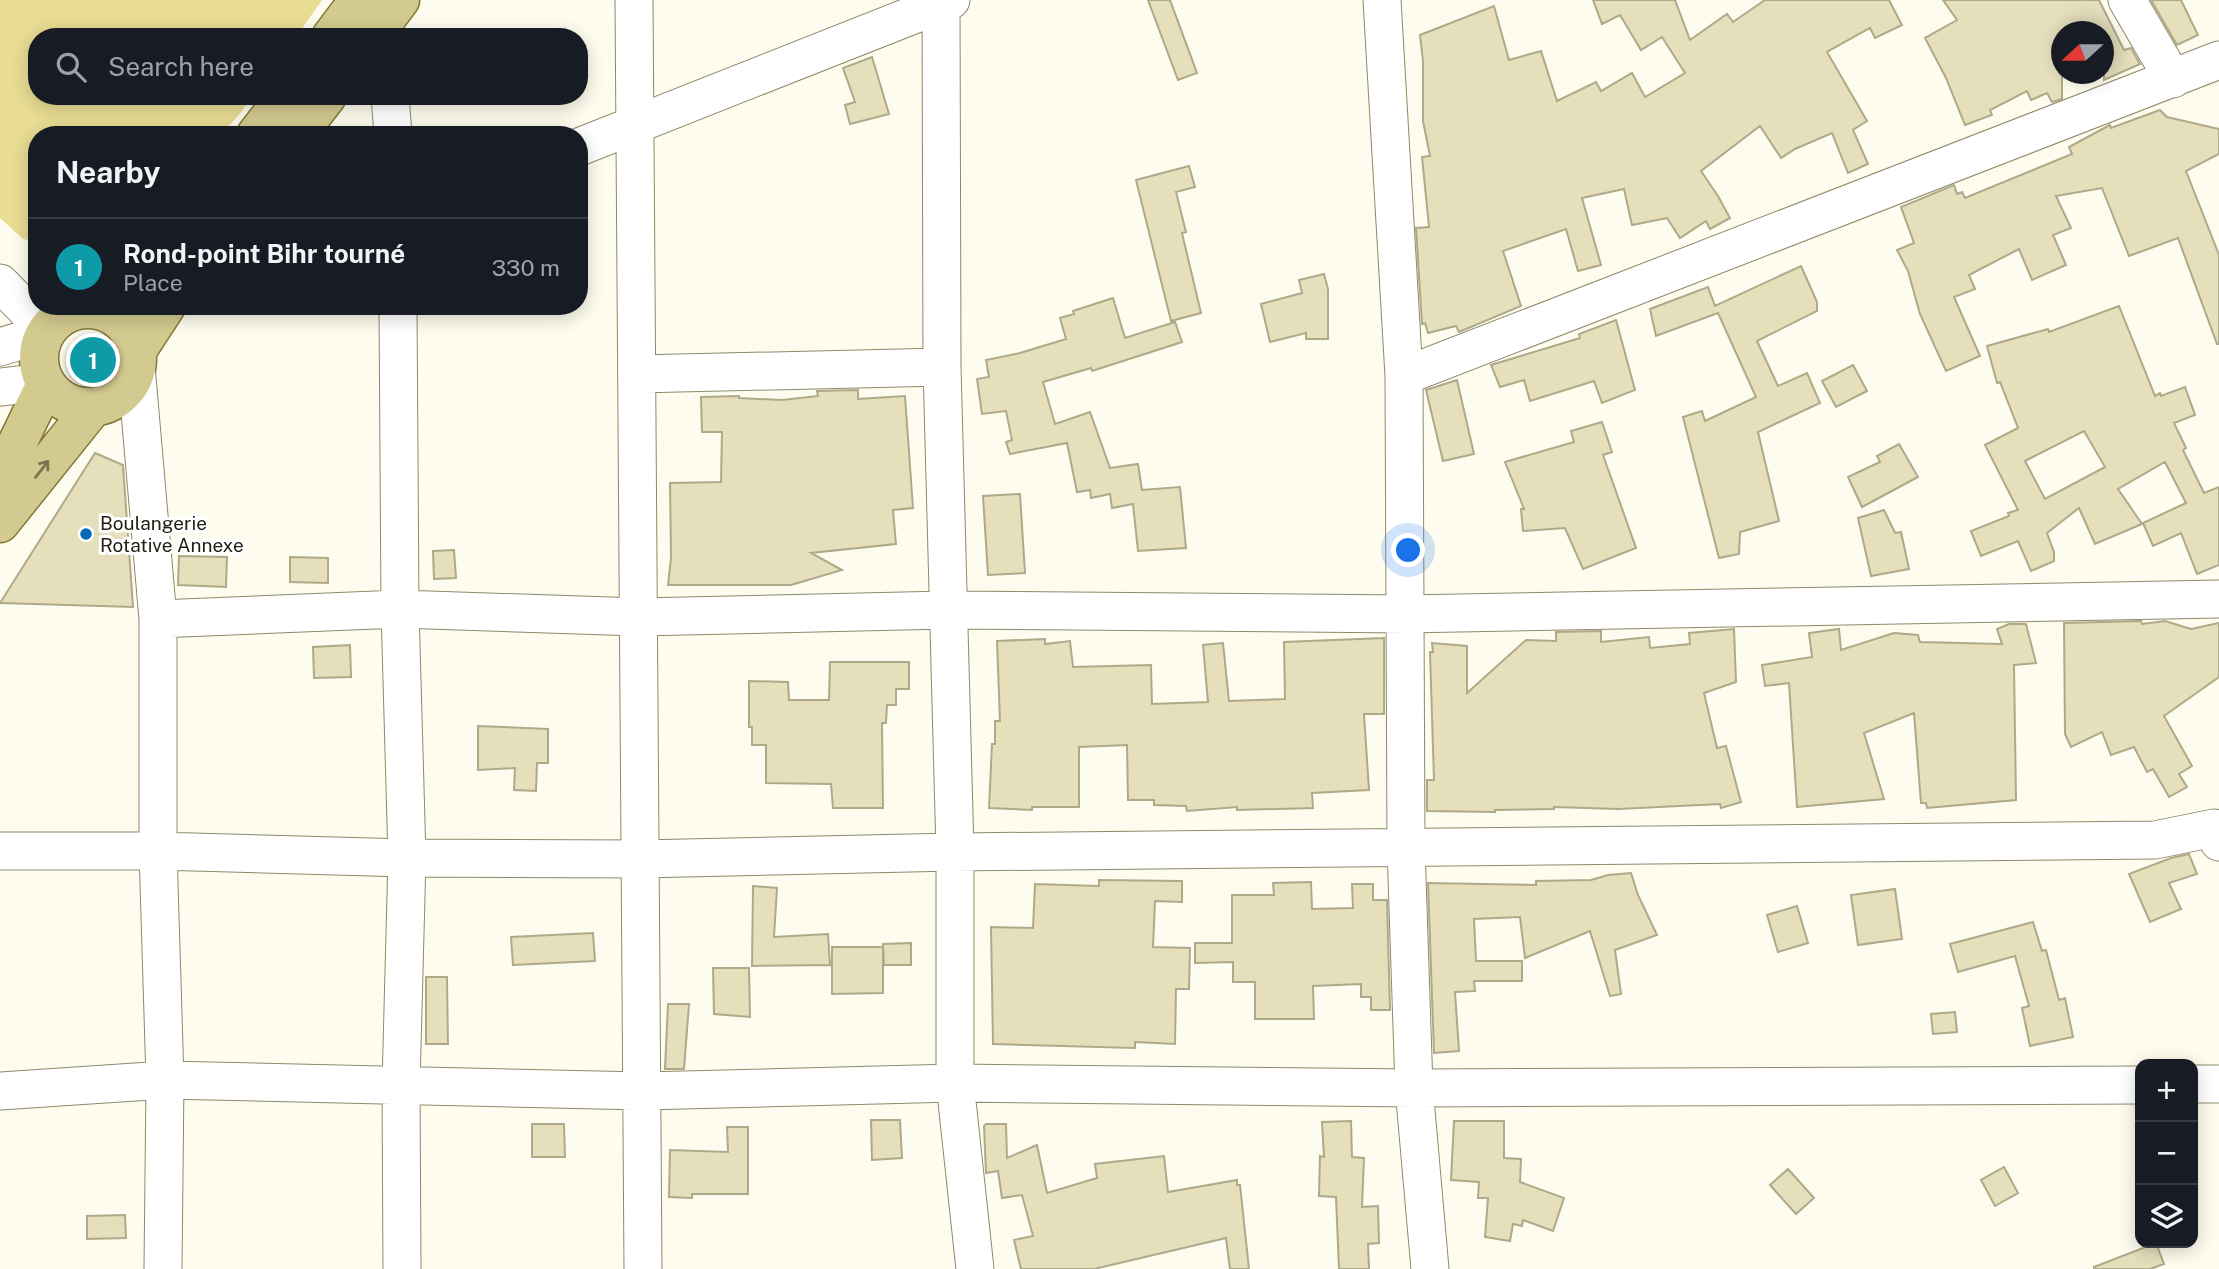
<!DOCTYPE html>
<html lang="en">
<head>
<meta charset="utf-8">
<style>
  :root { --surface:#171b24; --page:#242831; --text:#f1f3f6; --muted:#9ea1a6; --line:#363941; --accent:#0b8043 }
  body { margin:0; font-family:"Public Sans",sans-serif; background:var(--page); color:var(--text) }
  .controls { position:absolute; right:21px; bottom:21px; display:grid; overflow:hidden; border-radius:14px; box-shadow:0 4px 18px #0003 }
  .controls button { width:63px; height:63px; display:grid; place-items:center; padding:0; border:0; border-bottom:2px solid var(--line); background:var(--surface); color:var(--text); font:35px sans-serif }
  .compass { position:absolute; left:2051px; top:21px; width:63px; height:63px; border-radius:50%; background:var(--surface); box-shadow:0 4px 18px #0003; rotate:249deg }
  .you { position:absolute; left:1409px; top:551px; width:24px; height:24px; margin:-18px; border:5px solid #fff; border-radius:50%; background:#1a73e8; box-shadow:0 0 0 10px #1a73e833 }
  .badge { display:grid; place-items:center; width:46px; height:46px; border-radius:50%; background:var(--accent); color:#fff; font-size:23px; font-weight:700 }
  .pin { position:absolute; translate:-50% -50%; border:4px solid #fff; box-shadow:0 2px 7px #0006 }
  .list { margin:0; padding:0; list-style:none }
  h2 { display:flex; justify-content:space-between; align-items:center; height:91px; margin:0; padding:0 28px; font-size:30px }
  h2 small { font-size:23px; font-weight:400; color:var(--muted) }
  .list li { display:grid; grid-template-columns:46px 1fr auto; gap:21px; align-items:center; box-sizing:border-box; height:98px; padding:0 28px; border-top:2px solid var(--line) }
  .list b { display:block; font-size:26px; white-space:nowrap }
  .list p { margin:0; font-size:23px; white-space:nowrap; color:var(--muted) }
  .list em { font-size:23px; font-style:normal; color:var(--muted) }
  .icon { flex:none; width:38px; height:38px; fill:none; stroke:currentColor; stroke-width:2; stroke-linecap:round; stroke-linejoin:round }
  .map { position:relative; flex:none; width:2219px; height:1269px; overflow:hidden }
  .search { position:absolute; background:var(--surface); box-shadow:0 4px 18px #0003; left:28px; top:28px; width:560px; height:77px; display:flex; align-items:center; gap:18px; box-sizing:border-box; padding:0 24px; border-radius:28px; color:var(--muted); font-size:26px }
  .panel { position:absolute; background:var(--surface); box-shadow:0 4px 18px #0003; left:28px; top:126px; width:560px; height:189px; border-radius:28px }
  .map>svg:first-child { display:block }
  .green { fill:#e9dd94 }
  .building { fill:#e5dfbc; stroke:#aea988; stroke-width:2; fill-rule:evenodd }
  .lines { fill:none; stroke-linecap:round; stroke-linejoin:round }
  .minor-casing { stroke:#8e8969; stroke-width:39 }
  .major-casing { stroke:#827734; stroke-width:41 }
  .minor { stroke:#fff; stroke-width:37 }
  .major { stroke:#d3ca8f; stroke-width:38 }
  .oneway { stroke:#7a7551 }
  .poi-dot { fill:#0569b5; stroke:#fff; stroke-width:2.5 }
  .labels { text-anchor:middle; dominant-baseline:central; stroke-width:6; stroke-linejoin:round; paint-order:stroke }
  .poi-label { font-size:19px; fill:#222013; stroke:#fff; text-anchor:start }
</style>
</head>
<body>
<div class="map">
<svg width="2219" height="1269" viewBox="0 0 2219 1269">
  <rect width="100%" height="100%" fill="#fefcee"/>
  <!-- green -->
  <path class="green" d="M0 0H322L296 37H37V96H253L238 116 220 135H37V242L23 239 0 218Z"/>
  <!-- building -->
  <path class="building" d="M1148 0H1170L1197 73 1178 80Z
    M1593 0H1675L1690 40 1727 14 1733 22 1765 0H1889L1902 25 1875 38 1870 28 1827 52 1867 121 1853 130 1868 164 1848 173 1832 133 1795 149 1781 158 1760 126 1701 171 1718 196 1730 218 1710 229 1706 221 1680 238 1667 218 1632 225 1624 189 1582 198 1601 265 1578 271 1566 229 1503 251 1521 306 1459 332 1456 326 1428 333 1425 323 1422 324 1416 228 1429 227 1422 157 1430 156 1423 121V61L1420 35 1494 6 1509 60 1541 51 1557 101 1596 82 1601 91 1632 73 1645 97 1685 73 1662 37 1641 50 1620 15 1602 24Z
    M1943 0H2099L2124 50 2131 48 2140 64 2104 80V32H2062V99L2052 102 2047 93 2031 100 2027 91 1990 110 1992 115 1965 125 1946 78 1925 38 1957 20Z
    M2151 0H2181L2198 35 2177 45Z
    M872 57 889 114 850 124 845 105 855 102 843 68Z
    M2160 110 2167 117 2219 129V154L2186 171 2219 255V344H2217L2178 238 2129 256 2102 188 2056 196 2071 228 2053 235 2066 265 2032 280 2019 249 1969 275 1975 289 1954 297 1980 356 1946 371 1920 314 1908 271 1897 250 1914 243 1901 207 1954 185 1957 194 1962 192 1965 198 2072 154 2069 147 2108 126 2110 125 2111 128Z
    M1189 166 1195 187 1176 192 1186 232 1182 233 1201 313 1171 321 1136 180Z
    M1801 266 1817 302V311L1757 341 1778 386 1807 373 1820 403 1758 432 1779 521 1740 532 1739 554 1719 558 1683 417 1702 411 1705 421 1756 397 1718 313 1656 336 1650 309 1708 287 1715 306Z
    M1324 274 1328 289V339H1306V333L1270 342 1261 304 1302 293 1299 280Z
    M1113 298 1125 338 1175 322 1182 342 1092 371 1091 368 1043 382 1055 424 1090 412 1110 468 1138 464 1142 490 1180 487 1186 548 1138 551 1133 504 1112 508 1110 494 1091 498 1090 490 1077 492 1067 443 1010 454 1006 442 1012 440 1006 411 982 414 977 379 989 377 986 360 1020 353 1066 339 1060 318 1074 314 1073 311Z
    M2119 306 2155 396 2160 393 2161 396 2185 387 2195 415 2174 423 2186 448 2183 450 2204 493 2219 487V565L2197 574 2181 533 2153 546 2143 523 2186 503 2165 462 2118 489 2142 524 2095 544 2079 508 2047 533 2054 552V561L2031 571 2018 541 1981 556 1971 531 2009 516 2008 513 2018 510 1985 445 2018 428 2000 382 1997 383 1987 346 2048 329 2049 332ZM2084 431 2105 467 2045 499 2025 461Z
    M1616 320 1635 390 1602 403 1594 381 1530 401 1524 380 1500 387 1491 365 1580 338 1579 334Z
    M1853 365 1867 391 1836 407 1822 381Z
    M1457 380 1474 454 1443 461 1426 390Z
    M858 390V399L905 396 913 508 893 510 896 544 811 553 842 570 791 585H668L671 558 670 483 721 482 722 432H702L701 397 739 396V398L782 400 818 396 817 391Z
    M1602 422 1612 452 1603 455 1636 548 1583 569 1565 528 1523 531 1521 509H1524L1505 462 1574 442 1571 431Z
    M1899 444 1918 477 1862 507 1848 477 1880 462 1877 456Z
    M95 453 123 465 133 607 0 603Z
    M1020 494 1025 573 988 575 983 496Z
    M1884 510 1895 533 1901 532 1909 569 1871 576 1858 518Z
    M454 550 456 578 434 579 433 551Z
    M179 556 227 557 226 587 178 585Z
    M290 557 328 558V583L290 582Z
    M2141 621 2142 624 2165 621 2191 629 2219 623V677L2164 716 2192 766 2179 774 2187 787 2169 797 2153 769 2147 772 2134 747 2111 755 2102 732 2071 747 2065 734 2064 623Z
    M2009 624H2026L2036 663 2014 665 2016 800 1927 808 1926 803H1921L1914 713 1864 733 1884 799 1797 807 1789 683 1765 686 1762 665 1812 657 1809 633 1839 629 1841 650 1894 633 1918 635 1920 642 2002 644 1997 629Z
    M1734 629 1736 682 1704 693 1717 748 1726 746 1741 802 1721 808 1720 804 1618 809 1554 807V809L1495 810V812L1427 811V780H1434L1430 652H1433L1432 643 1467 646V693L1526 640 1556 641V632L1601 631V642L1649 637 1650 648 1690 644 1689 633Z
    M1384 638V714H1364L1369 790 1312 793 1313 808 1237 810V807L1187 811 1186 806 1154 805V800H1128L1127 745 1079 747V807H1032V810L989 808 992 744H995V721H1000L997 641 1045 639V644L1070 641 1073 667 1151 665 1152 704 1208 702 1203 645 1223 643 1229 701 1285 699 1284 642Z
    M350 645 351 677 314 678 313 647Z
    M830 662H909V689H896V705H887L886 723H882L883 808H833L831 784 766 783V745H752V727H749V681L788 682 789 700H829Z
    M478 726 548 729V763H537L536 791 514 790 515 768 478 770Z
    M2189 854 2197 874 2169 883 2181 909 2150 922 2129 874 2171 858Z
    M1631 873 1638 895 1657 935 1615 950 1621 994 1610 996 1590 931 1525 958 1520 917 1474 919 1476 961H1522V981H1474L1475 991 1455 992 1459 1051 1434 1053 1428 883 1536 885V881L1591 880 1608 875Z
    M1099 880 1182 881V902L1155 901 1153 947 1190 948 1189 989H1176L1175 1044 1135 1042V1048L993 1044 991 927 1033 928 1035 884 1099 886Z
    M1311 882 1312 909 1353 908 1352 884H1373V900H1387L1390 1010H1371V997H1361V984L1313 986 1314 1019H1255V982H1233V962L1195 963V943H1232V895H1274L1273 883Z
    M753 886 777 888 774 937 828 934 830 965 752 966Z
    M1895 889 1902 939 1858 945 1851 895Z
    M1797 906 1808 943 1778 952 1767 915Z
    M2033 922 2042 951 2046 950 2059 1000 2065 998 2073 1037 2030 1046 2022 1008 2029 1006 2015 956 1958 972 1950 944Z
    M593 933 595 961 513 965 511 937Z
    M911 943V965H884L883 944Z
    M832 947H883V993L832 994Z
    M713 968H749L750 1017 714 1014Z
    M426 977H447L448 1044H426Z
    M668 1004H689L684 1069H665Z
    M1955 1012 1957 1032 1933 1034 1931 1014Z
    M871 1120H900L902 1158 872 1160Z
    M1351 1121 1352 1157 1364 1158 1362 1207 1378 1206 1379 1243 1368 1244 1369 1269H1339L1336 1197 1319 1196 1320 1156 1324 1157 1322 1122Z
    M1454 1121H1504V1158L1521 1159 1520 1182 1564 1198 1553 1231 1523 1220 1522 1226 1513 1224 1510 1241 1485 1237 1488 1198H1478L1479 1182 1451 1180Z
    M532 1124H564L565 1157H532Z
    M986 1124H1006L1007 1158 1037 1145 1047 1193 1097 1178 1095 1164 1164 1156 1168 1192 1237 1180V1185H1240L1249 1269H1230L1226 1238 1094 1269H1021L1014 1240 1033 1236 1022 1195 1002 1198 998 1171 986 1173 984 1126Z
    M727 1127H748V1194H692V1198L669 1197 670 1150 728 1152Z
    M2004 1167 2018 1193 1995 1206 1981 1180Z
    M1788 1169 1814 1198 1796 1214 1770 1185Z
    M125 1215 126 1238 87 1239V1216Z
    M2156 1243 2164 1264 2150 1269H2094V1267Z"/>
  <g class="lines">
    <defs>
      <path id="minor" d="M634 0 643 1269
        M941 0 942 367 955 852V1083L975 1269
        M1382 0 1404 376 1406 847 1414 1088 1430 1269
        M2127 0 2173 79
        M390 96 393 135
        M579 147 951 0
        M0 283 47 331
        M398 306 400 609 407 858 401 1085 402 1269
        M0 347 45 333
        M136 366 158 619V851L165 1080 163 1269
        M637 374 942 367
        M1404 376 2219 60
        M0 387 45 382
        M158 619 400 609 639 617 947 610 1405 614 2219 599
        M0 851H158L407 858 640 859 955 852 2155 840 2214 828 2219 842
        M2193 1084H2219
        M0 1091 165 1080 643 1091 955 1083 1414 1088 2140 1085"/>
      <path id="major" d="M331 37 359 0
        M372 37 400 0
        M256 135 286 96
        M297 135 327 96
        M39 358a49 49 0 1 1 98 0a49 49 0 1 1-98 0Z
        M136 352 166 306
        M0 473 11 456 46 384
        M0 523 93 407"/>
    </defs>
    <!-- minor casing -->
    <use href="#minor" class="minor-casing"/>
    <!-- major casing -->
    <use href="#major" class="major-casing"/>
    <!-- minor -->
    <use href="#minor" class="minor"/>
    <!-- major -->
    <use href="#major" class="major"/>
  </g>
  <!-- one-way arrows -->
  <defs><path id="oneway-shaft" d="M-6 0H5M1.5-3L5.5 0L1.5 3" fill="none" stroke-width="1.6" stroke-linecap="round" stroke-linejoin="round" transform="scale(1.75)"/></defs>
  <use class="oneway" href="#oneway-shaft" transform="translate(42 469) rotate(-52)"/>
  <!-- markers -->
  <circle class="poi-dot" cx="86" cy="534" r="7"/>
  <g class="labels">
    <!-- poi labels -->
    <g class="poi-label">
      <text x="100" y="523">Boulangerie<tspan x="100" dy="22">Rotative Annexe</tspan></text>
    </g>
  </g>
</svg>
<div class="controls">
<button>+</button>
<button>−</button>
<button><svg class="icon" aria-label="layers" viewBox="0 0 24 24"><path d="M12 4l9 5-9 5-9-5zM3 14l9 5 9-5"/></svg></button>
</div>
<svg class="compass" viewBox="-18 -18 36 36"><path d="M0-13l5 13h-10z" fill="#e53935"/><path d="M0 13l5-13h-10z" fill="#9ea1a6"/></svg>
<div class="you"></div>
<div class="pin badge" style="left:93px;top:360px;background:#0f9aa8">1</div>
<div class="search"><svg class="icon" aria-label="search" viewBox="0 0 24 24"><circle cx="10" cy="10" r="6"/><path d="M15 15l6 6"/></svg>Search here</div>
<section class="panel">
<h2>Nearby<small></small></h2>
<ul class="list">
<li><span class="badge" style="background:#0f9aa8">1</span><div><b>Rond-point Bihr tourné</b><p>Place</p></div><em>330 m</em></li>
</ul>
</section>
</div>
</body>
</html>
